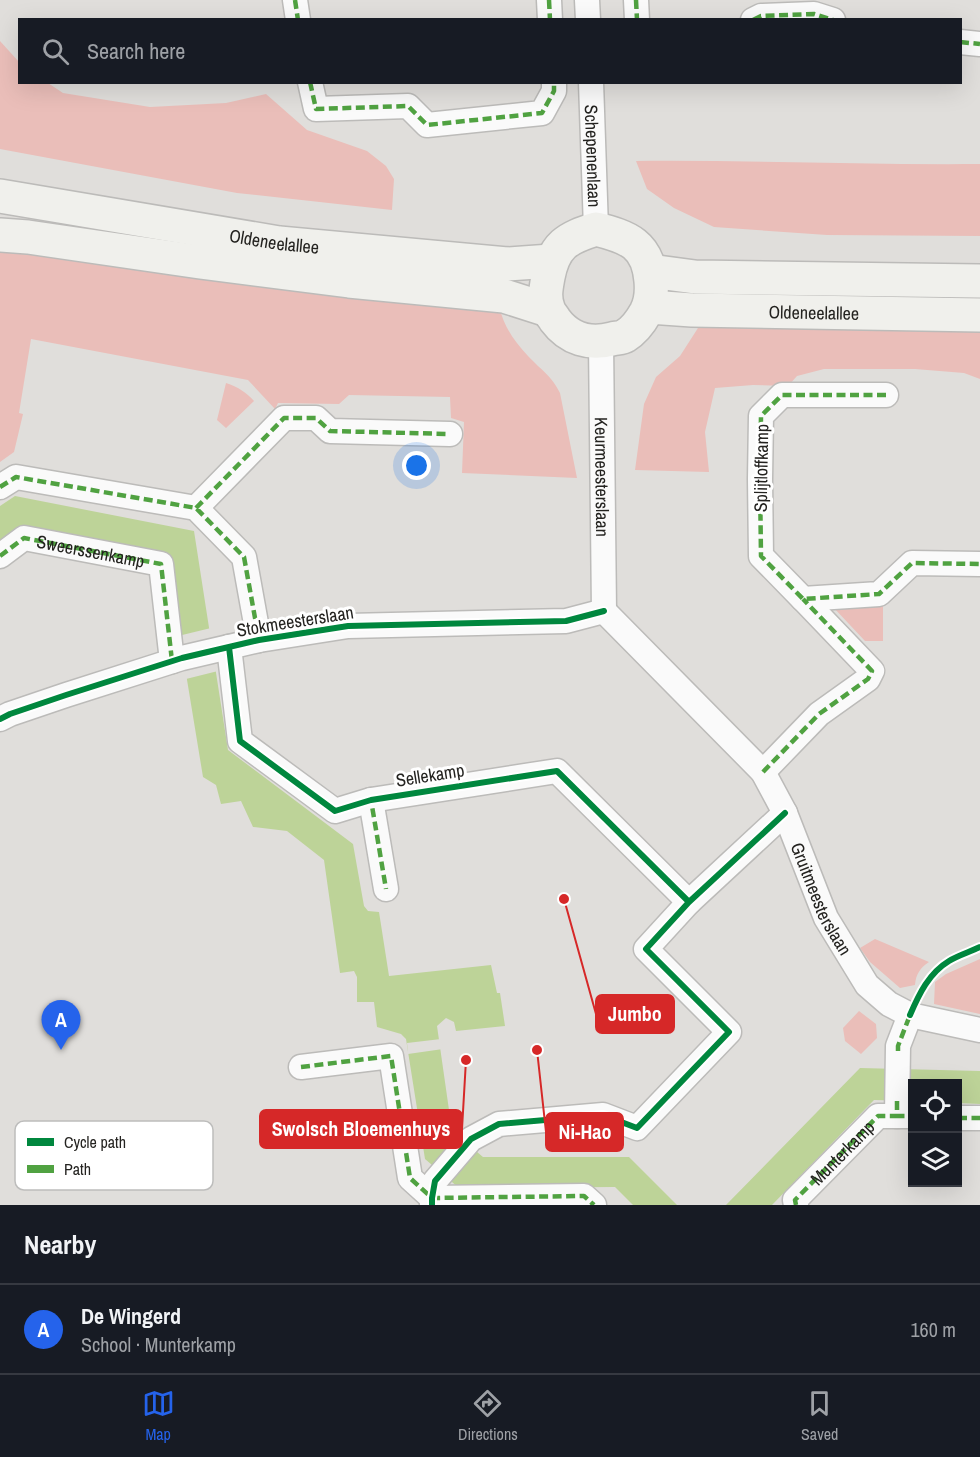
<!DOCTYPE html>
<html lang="en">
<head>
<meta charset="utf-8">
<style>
  :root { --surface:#171b24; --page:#20242c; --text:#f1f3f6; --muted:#9ea1a6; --line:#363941; --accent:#2563eb }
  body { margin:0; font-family:"Archivo Narrow",sans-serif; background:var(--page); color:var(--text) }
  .controls { position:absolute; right:18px; bottom:18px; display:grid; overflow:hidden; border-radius:0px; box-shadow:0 6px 24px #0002 }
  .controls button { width:54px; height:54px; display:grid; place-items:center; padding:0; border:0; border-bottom:2px solid var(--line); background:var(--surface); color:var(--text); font:30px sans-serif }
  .you { position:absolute; left:417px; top:466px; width:21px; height:21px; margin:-15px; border:4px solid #fff; border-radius:50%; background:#1a73e8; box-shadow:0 0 0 9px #1a73e833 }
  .badge { display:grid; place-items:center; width:39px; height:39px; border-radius:50%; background:var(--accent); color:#fff; font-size:20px; font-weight:700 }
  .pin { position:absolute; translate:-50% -50px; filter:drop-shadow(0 2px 3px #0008) }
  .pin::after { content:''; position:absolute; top:32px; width:21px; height:18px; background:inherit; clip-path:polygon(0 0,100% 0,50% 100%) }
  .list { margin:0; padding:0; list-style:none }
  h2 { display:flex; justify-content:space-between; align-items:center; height:78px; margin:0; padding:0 24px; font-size:26px }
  h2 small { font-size:20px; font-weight:400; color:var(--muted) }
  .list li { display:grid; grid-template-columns:39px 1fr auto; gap:18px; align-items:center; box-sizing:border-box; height:90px; padding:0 24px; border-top:2px solid var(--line) }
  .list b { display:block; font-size:22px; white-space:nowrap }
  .list p { margin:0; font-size:20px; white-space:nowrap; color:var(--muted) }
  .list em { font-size:20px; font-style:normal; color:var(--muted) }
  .icon { flex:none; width:33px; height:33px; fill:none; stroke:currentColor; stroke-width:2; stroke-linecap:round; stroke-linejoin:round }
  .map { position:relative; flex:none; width:980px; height:1205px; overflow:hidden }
  .search { position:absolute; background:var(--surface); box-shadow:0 6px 24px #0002; left:18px; right:18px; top:18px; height:66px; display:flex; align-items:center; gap:15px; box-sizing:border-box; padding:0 21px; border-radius:0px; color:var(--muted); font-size:22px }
  .sheet { height:168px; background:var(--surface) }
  nav { display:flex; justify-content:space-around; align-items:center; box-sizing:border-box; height:84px; border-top:2px solid var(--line); background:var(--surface); font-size:16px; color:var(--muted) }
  nav a { display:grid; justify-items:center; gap:3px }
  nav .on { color:var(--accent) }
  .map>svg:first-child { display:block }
  .green { fill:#eabeb9 }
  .water { fill:#bdd398 }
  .pier { fill:#e0dedb }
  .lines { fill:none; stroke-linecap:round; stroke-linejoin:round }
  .minor-casing { stroke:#bcbbb9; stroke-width:27 }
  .secondary-casing { stroke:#bcbbb9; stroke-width:36 }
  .minor { stroke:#fafafa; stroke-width:24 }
  .secondary { stroke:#f0f0ec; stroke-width:33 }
  .quiet { stroke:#50a241; stroke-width:4.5; stroke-dasharray:9 4.5; stroke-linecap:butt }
  .cycleway-casing { stroke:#fff; stroke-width:10 }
  .cycleway { stroke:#00873e; stroke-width:6 }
  .labels { text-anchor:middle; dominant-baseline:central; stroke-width:6; stroke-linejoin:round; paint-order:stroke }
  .street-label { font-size:18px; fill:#242320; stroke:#fff }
  .key { fill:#fff; stroke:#bdbdbc; stroke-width:1.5 }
  .key-label { font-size:16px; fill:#242320 }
  .leader { fill:none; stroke:#d62828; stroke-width:2 }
  .callout-dot { fill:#d62828; stroke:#fff; stroke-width:2 }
  .callout { fill:#d62828; stroke:#d62828; stroke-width:2 }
  .callout-label { font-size:20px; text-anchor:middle; font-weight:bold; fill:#fff }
</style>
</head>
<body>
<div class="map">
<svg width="980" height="1205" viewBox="0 0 980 1205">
  <rect width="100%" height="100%" fill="#e0dedb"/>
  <!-- green -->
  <path class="green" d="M0 41 19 62 20 82 48 83 63 93 150 107 226 103 266 94 307 130 367 151 386 166 394 179 392 210 237 193 0 149Z
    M636 161C751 160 865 165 980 164V236L827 235 714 227 674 208 647 189Z
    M0 245 499 306C504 327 514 341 528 356 541 370 551 375 560 393L577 478 462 473 464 422 451 418 450 397 349 395 339 404 278 403 275 409 248 380 31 339 19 413 23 414 14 452 0 462Z
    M699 323 980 326V379L964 373 915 369H824L797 376 788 386 753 385 715 388 705 432 709 472 635 470 644 404 656 377 680 356 698 328Z
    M226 383C238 387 246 392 254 401L226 428 217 420Z
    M883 603V641H865L833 607Z
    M875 939 929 962C920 968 916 974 915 985L900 988 870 962 860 948Z
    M980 959V1014L934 1004 935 982 946 974Z
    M859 1011 876 1024 877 1038 861 1054 845 1041 843 1028Z"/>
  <!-- water -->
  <path class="water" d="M15 496 194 531 228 750 353 844 364 906 368 911 379 912 389 976 491 965 497 993H500L505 1026 456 1031 454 1022 446 1018 437 1026 452 1131 483 1157H629L677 1205H633L615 1187 459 1188 425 1159 406 1039 401 1034 377 1027 374 1002H357V977L354 971 340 973 324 860 287 831 253 827 241 801 221 804 216 785 203 777 167 558 0 546V506Z
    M860 1068 980 1071V1104L958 1103V1084H912V1101L874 1100 772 1205H726Z"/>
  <!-- pier -->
  <path class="pier" d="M211 628 218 671 186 679 178 636Z
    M441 1039 443 1049 408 1054 407 1043Z"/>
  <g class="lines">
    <defs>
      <g id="minor">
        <path d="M295 0 298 20"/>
        <path d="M549 0 550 20"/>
        <path d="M587 0 588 20"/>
        <path d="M636 0 637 20"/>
        <path d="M753 20 761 16 814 14 833 20"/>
        <path d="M960 42 980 44"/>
        <path d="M310 82 316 109 408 106 427 125 542 113 554 91V82"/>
        <path id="s1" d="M591 82 596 229"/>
        <path id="s2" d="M601 342 604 611"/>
        <path d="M886 395H782L761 416 760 479 761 556 803 599 879 594 912 563 980 564"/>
        <path d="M0 487 16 477 196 508 244 557 259 640"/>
        <path d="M196 508 284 418H316L330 431 450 434"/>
        <path id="s3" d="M0 556 24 538 161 564 172 661"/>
        <path id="s4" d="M604 611 763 772 785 813 826 918 867 985 889 1004 910 1015 980 1030"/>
        <path d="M229 647 240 741 335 811 371 800 557 771 689 902"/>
        <path d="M0 719 10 714 66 695 182 658 259 640 348 626 566 621 604 611"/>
        <path d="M763 772 819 714 868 679 872 671 803 599"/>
        <path d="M371 800 386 889"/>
        <path d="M910 1015 898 1046 897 1116H912"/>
        <path d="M301 1067 391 1056 410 1178 432 1198 584 1196 594 1205"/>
        <path d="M958 1118H980"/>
        <path d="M432 1205V1198L435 1181 471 1139 499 1124 603 1115 637 1128 729 1032 646 949 689 902 785 813"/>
        <path id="s5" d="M796 1205 795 1200 878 1116H897"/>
      </g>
      <g id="secondary">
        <path id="s6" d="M0 196 279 243 507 264 551 261"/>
        <path d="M596 229C628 237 648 244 651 281 652 291 651 302 646 312 641 321 635 330 625 336 622 338 616 338 612 339 590 345 569 339 555 320 553 316 549 313 548 308 544 297 546 288 548 277 554 245 567 238 596 229Z"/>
        <path d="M0 235 28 237 200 262 349 281 504 296 548 310"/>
        <path d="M650 271 695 277 980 281"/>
        <path id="s7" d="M649 307 692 310 980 315"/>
      </g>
    </defs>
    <!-- minor casing -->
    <use href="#minor" class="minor-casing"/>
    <!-- secondary casing -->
    <use href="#secondary" class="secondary-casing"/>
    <!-- minor -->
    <use href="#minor" class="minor"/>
    <!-- secondary -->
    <use href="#secondary" class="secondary"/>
    <!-- quiet -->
    <path class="quiet" d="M295 0 298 20
      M549 0 550 20
      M636 0 637 20
      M753 20 761 16 814 14 833 20
      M960 42 980 44
      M310 82 316 109 408 106 427 125 542 113 554 91V82
      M886 395H782L761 416 760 479 761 556 803 599 879 594 912 563 980 564
      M0 487 16 477 196 508 244 557 259 640
      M196 508 284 418H316L330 431 450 434
      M0 556 24 538 161 564 172 661
      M763 772 819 714 868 679 872 671 803 599
      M366 801 371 800 386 889
      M898 1051V1046L910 1015
      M301 1067 391 1056 410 1178 432 1198 584 1196 594 1205
      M897 1101V1116H912
      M958 1118H980
      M796 1205 795 1200 878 1116H897"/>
    <defs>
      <path id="cycleway" d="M229 647 240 741 335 811 371 800 557 771 689 902
        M0 719 10 714 66 695 182 658 259 640 348 626 566 621 604 611
        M910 1015C919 994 929 973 949 961 959 955 970 952 980 947
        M432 1205V1198L435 1181 471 1139 499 1124 603 1115 637 1128 729 1032 646 949 689 902 785 813"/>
    </defs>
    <!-- cycleway casing -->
    <use href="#cycleway" class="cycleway-casing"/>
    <!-- cycleway -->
    <use href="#cycleway" class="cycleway"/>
  </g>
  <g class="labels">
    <!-- street labels -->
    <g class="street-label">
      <text stroke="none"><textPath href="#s1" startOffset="74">Schepenenlaan</textPath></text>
      <text stroke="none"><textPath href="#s6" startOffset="278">Oldeneelallee</textPath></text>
      <text stroke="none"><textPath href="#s7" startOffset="165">Oldeneelallee</textPath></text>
      <text transform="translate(761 468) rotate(-89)">Splijtloffkamp</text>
      <text stroke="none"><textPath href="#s2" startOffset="135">Keurmeesterslaan</textPath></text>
      <text stroke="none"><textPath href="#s3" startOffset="98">Sweerssenkamp</textPath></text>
      <text transform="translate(295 621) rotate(-9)">Stokmeesterslaan</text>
      <text transform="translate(430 775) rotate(-9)">Sellekamp</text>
      <text stroke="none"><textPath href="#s4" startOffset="366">Gruitmeesterslaan</textPath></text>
      <text stroke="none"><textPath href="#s5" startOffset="72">Munterkamp</textPath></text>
    </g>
  </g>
  <!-- legend -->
  <rect x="15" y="1121" width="198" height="69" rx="9" class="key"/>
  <rect x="27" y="1138" width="27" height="8" fill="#00873e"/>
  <rect x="27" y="1165" width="27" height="8" fill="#50a241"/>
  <g class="key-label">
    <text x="64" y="1148">Cycle path</text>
    <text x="64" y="1175">Path</text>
  </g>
  <!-- callouts -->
  <path class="leader" d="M564 899L596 1014M466 1060L462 1129M537 1050L546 1132"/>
  <g class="callout-dot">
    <circle cx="564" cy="899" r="6"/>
    <circle cx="466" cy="1060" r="6"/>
    <circle cx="537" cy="1050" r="6"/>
  </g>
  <g class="callout">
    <rect x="596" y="995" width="78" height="38" rx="6"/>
    <rect x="260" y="1110" width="202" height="38" rx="6"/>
    <rect x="546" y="1113" width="77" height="38" rx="6"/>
  </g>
  <g class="callout-label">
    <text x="635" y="1021">Jumbo</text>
    <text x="361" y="1136">Swolsch Bloemenhuys</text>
    <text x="585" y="1139">Ni-Hao</text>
  </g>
</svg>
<div class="controls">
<button><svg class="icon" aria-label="locate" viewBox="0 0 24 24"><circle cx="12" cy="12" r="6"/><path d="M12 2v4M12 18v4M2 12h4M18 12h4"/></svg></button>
<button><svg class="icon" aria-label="layers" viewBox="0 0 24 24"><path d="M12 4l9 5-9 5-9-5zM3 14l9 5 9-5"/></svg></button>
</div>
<div class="you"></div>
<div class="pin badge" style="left:61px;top:1050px">A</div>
<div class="search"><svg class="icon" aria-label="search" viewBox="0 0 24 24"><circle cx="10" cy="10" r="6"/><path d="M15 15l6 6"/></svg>Search here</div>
</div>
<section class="sheet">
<h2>Nearby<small></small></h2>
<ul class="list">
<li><span class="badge">A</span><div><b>De Wingerd</b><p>School · Munterkamp</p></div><em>160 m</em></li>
</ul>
</section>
<nav>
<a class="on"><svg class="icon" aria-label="map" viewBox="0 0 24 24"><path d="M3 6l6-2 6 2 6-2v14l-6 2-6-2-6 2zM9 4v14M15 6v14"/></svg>Map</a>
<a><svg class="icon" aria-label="directions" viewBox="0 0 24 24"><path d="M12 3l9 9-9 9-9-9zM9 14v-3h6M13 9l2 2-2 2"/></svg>Directions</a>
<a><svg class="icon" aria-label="saved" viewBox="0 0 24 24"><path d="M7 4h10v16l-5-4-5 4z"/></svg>Saved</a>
</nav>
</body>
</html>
